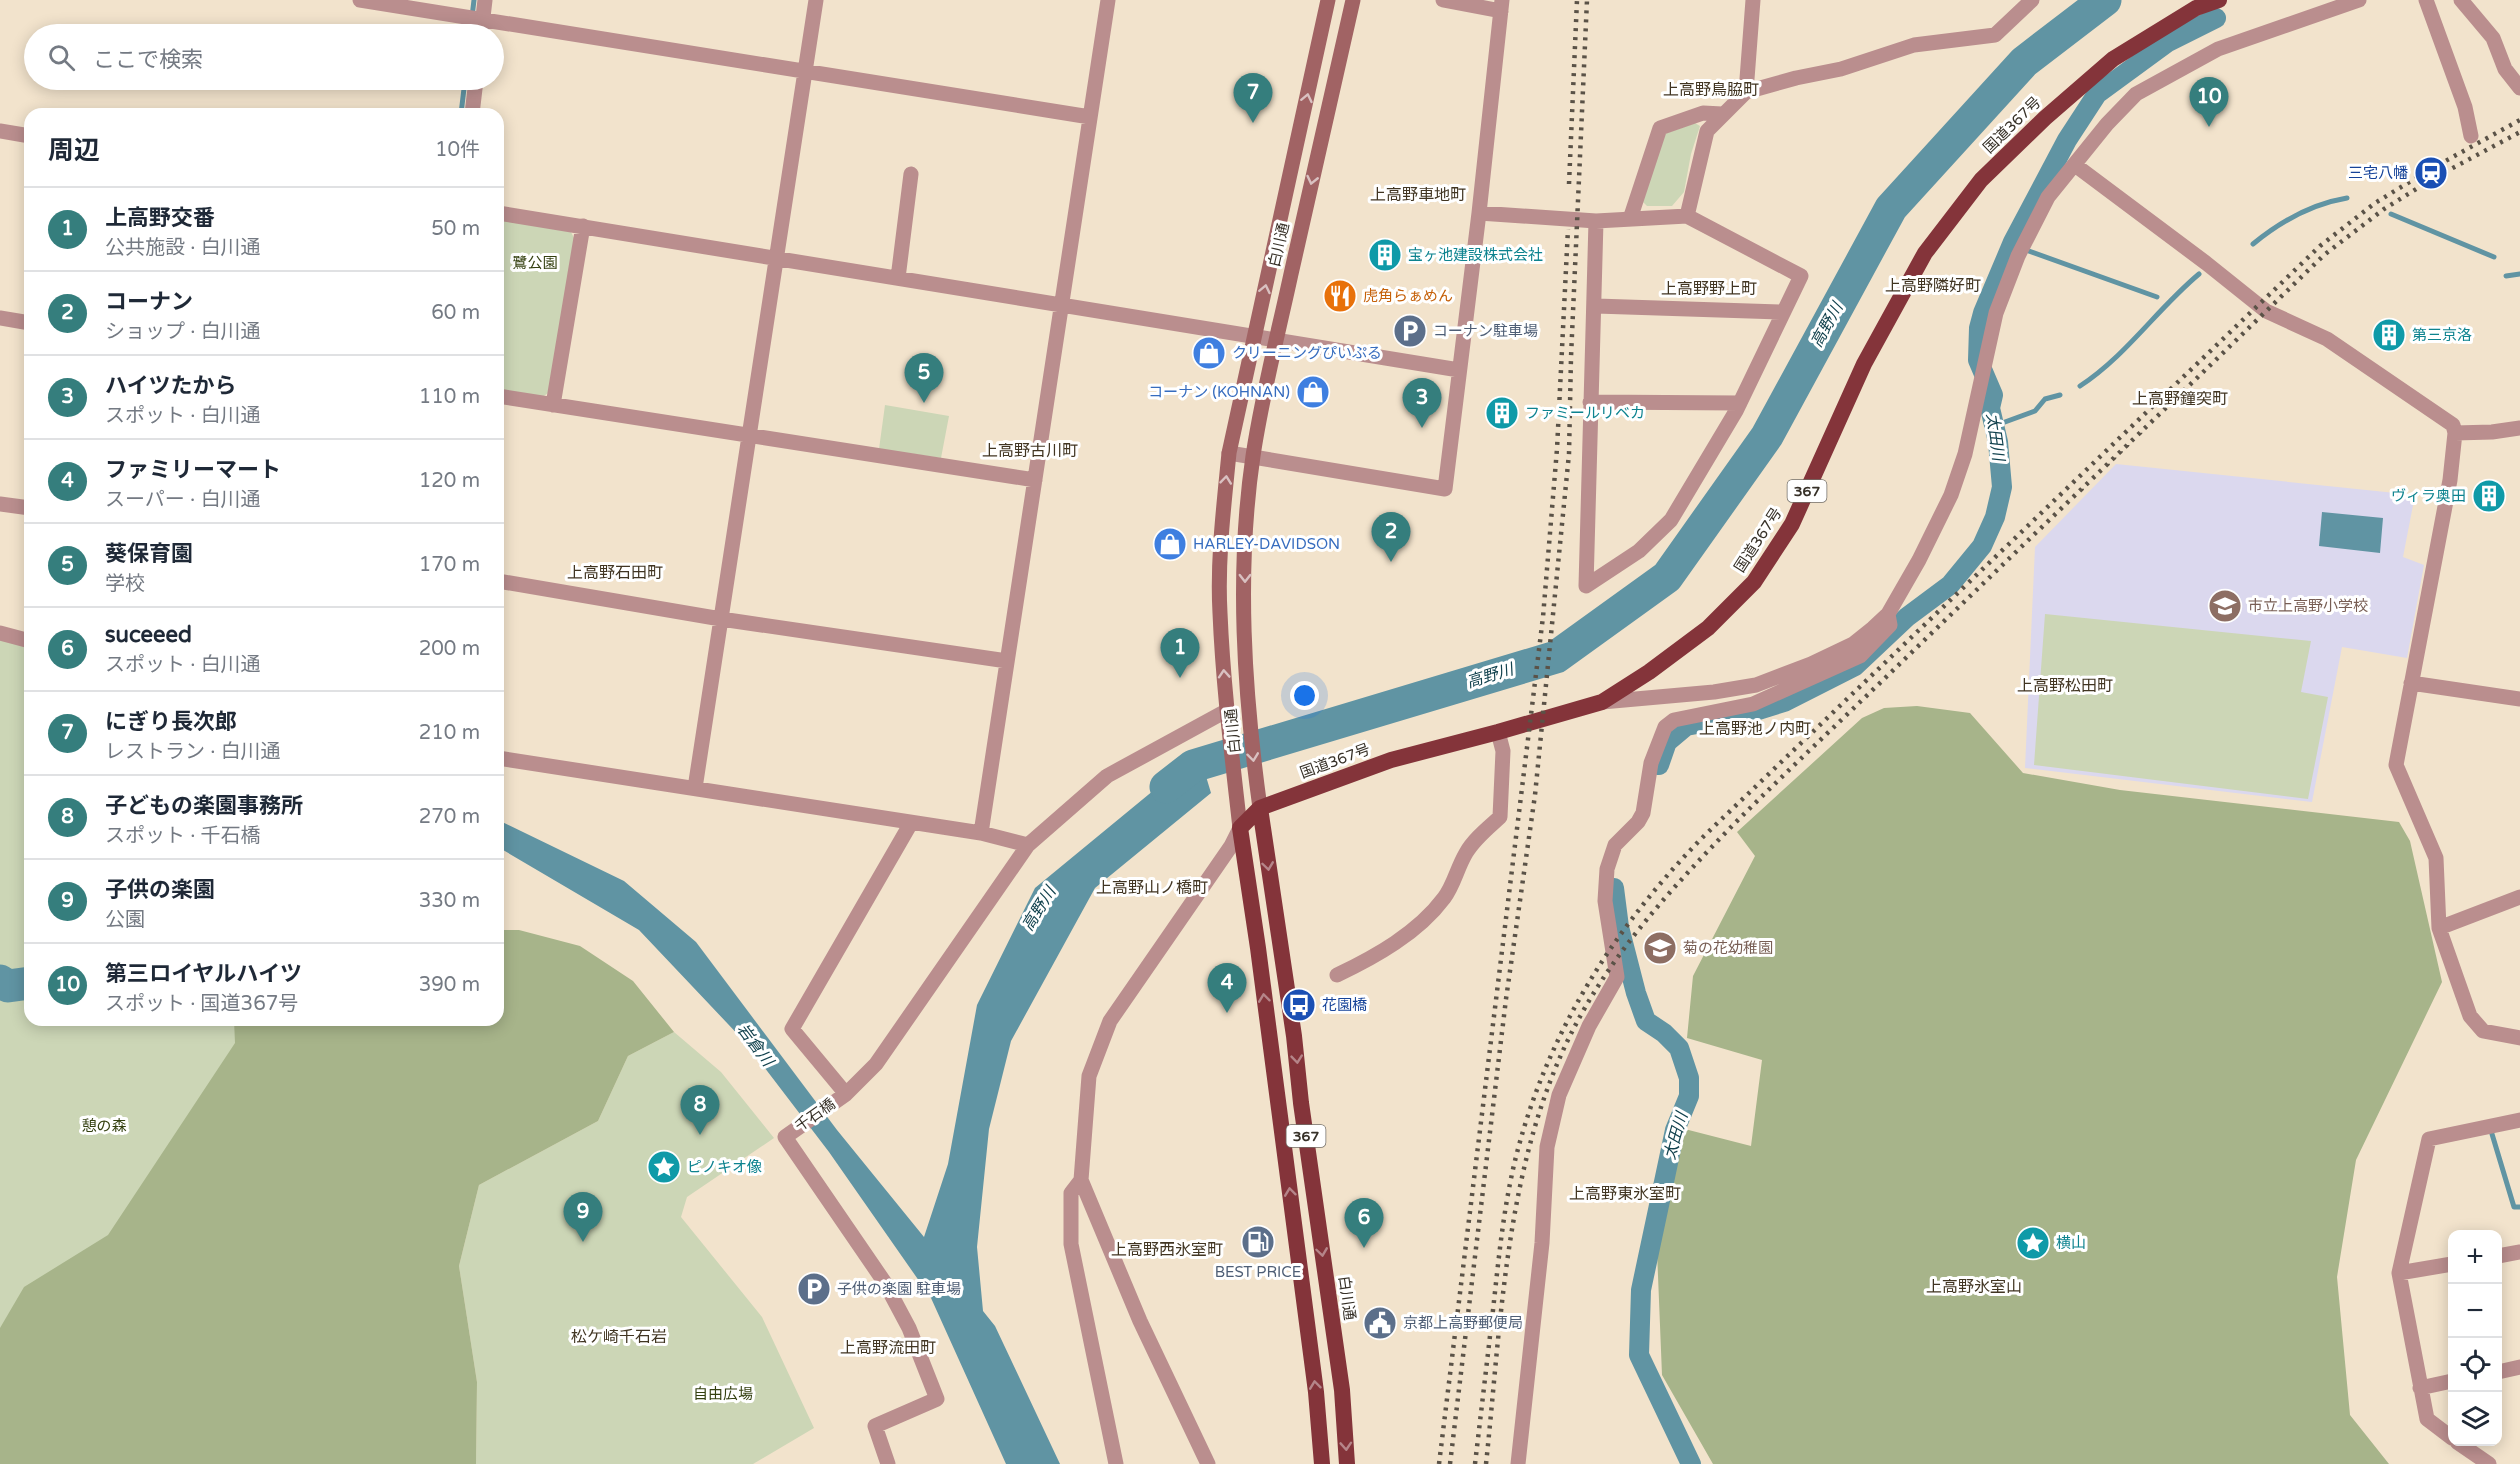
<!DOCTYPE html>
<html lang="ja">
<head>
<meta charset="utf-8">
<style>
  :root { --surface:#fff; --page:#f2f2f3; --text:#1f2937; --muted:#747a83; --line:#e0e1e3; --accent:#357e7d }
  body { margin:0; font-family:"Varela Round","Noto Sans JP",sans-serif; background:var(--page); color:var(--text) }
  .controls { position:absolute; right:18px; bottom:18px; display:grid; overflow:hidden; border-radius:12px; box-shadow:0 3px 15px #0003 }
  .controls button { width:54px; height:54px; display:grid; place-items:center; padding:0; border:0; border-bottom:2px solid var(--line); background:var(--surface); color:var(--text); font:30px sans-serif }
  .you { position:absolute; left:1305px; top:696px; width:21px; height:21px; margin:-15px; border:4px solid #fff; border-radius:50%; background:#1a73e8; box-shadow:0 0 0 9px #1a73e833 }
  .badge { display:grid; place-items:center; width:39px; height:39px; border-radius:50%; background:var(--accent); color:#fff; font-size:20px; font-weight:700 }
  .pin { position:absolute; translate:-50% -50px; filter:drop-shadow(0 2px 3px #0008) }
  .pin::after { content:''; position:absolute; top:32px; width:21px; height:18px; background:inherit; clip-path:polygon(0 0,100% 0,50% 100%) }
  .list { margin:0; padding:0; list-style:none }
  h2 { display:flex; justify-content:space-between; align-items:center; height:78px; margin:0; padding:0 24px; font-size:26px }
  h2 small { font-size:20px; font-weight:400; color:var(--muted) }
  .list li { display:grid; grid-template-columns:39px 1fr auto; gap:18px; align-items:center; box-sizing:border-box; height:84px; padding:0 24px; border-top:2px solid var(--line) }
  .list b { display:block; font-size:22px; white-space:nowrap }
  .list p { margin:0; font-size:20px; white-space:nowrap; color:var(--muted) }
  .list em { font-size:20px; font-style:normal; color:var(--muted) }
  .icon { flex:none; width:33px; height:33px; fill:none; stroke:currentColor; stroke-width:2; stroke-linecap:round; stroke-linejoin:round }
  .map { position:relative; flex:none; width:2520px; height:1464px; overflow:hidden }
  .search { position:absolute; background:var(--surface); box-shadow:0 3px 15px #0003; left:24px; top:24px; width:480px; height:66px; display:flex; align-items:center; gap:15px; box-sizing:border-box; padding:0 21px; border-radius:33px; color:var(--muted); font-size:22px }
  .panel { position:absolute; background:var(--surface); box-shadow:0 3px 15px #0003; left:24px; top:108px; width:480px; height:918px; border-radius:18px }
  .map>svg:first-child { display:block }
  .education { fill:#dbd8ee }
  .green { fill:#ccd6b6 }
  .forest { fill:#a7b48a }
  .water { fill:#6094a3 }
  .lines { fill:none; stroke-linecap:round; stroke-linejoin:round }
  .stream { stroke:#6094a3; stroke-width:5 }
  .canal { stroke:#6094a3; stroke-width:20 }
  .river { stroke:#6094a3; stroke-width:33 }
  .minor { stroke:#ba8e8e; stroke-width:15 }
  .secondary { stroke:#a16364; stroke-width:15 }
  .trunk { stroke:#84343a; stroke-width:16 }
  .rail { stroke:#5a5247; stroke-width:4.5; stroke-dasharray:3 6; stroke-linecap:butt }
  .oneway { stroke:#d9c1c1 }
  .oneway2 { stroke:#b58589 }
  .labels { text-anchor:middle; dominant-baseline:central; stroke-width:6; stroke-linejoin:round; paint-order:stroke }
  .shield { fill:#fff; stroke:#736f68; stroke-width:1.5 }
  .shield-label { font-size:14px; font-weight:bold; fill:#373128 }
  .street-label { font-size:15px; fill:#373128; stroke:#fff }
  .transit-label { font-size:15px; fill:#164399; stroke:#fff; text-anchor:end }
  .culture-label { font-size:15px; fill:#0d838f; stroke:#fff; text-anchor:start }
  .park-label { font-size:15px; fill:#344010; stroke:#fff }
  .food-label { font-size:15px; fill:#c56008; stroke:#fff; text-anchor:start }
  .service-label { font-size:15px; fill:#4e5e75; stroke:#fff; text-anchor:start }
  .shop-label { font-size:15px; fill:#366cbe; stroke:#fff; text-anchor:start }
  .education-label { font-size:15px; fill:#785e54; stroke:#fff; text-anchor:start }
  .neighbourhood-label { font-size:16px; fill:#413522; stroke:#fff }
  .water-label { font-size:16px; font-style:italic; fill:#11414d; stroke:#fff }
</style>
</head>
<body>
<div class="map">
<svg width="2520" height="1464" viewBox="0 0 2520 1464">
  <rect width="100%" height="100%" fill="#f2e3cc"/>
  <!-- education -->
  <path class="education" d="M2116 464 2415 495 2403 557 2424 565 2407 658 2342 647 2312 802 2025 768 2035 547Z"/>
  <!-- green -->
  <path class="green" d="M1695 123 1700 126 1691 154 1684 192 1672 206H1647L1643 202 1664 134Z
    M498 219 570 230 575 240 551 391 541 398 498 390Z
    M885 405 949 416 941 458 879 449Z
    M2045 614 2311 641 2301 692 2328 697 2308 799 2034 765Z
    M0 633 30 641V980L11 982 0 976Z
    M0 989 30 997V1020H254L0 1423Z
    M674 1032 721 1072 774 1138 687 1197 681 1217 762 1317 814 1428 753 1464H476L477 1382 459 1266 479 1185 598 1121 628 1056Z"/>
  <!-- forest -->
  <path class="forest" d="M1917 706 1970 713 2023 773 2120 790 2399 822 2410 841 2442 982 2356 1160 2337 1277 2350 1415 2389 1464H1713L1662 1375 1657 1251 1673 1126 1751 1146 1762 1060 1687 1038 1693 976 1755 856 1737 832 1862 718 1884 708Z
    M498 930H519L580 946 633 981 674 1032 628 1056 598 1121 479 1185 459 1266 477 1382 476 1464H0V1328L24 1287 108 1235 235 1043 234 1020H498Z"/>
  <!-- water -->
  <path class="water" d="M2322 512 2383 518 2380 553 2319 546Z
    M1199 753 1211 793 1095 888 1011 1041 989 1129 977 1247 983 1311 995 1326 1060 1464H1006L931 1298 829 1152 745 1042 639 930 498 847V820L624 881 696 942 837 1130 924 1237 948 1164 977 1005 1035 888Z"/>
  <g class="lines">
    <!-- stream -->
    <path class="stream" d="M470 34 474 0
      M461 114 465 80
      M2391 214 2494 257
      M2253 244C2281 221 2311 204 2347 198
      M2012 245 2157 297
      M2506 276 2520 274
      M2080 386C2126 356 2157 309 2199 274
      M1994 426 2035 411 2045 399 2060 395
      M2492 1134 2514 1207H2520"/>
    <!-- canal -->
    <path class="canal" d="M1659 765 1667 742 1686 726 1736 717 1784 702 1855 666 1907 617 1950 585 1982 546 1995 517 2002 487 1998 442 1990 408 1993 395 1978 360 1979 328 1983 313 2013 242 2067 140 2097 94 2168 42 2216 18
      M1614 888 1619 927 1636 993 1646 1021 1664 1033 1679 1048 1689 1078V1096L1675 1130 1641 1290 1639 1355 1691 1464"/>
    <!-- river -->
    <path class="river" d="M1166 787 1193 766 1556 657 1667 577 1767 436 1891 208 2024 62 2105 0
      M0 981 8 986 30 983"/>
    <!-- minor -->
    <path class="minor" d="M360 0 1090 117
      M1443 0 1501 11
      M2426 0 2465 107 2471 136
      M2461 0 2493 38 2505 69 2520 88
      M481 34 485 0
      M1746 92 1753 0
      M472 114 476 80
      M0 131 30 136
      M2075 165 2206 263 2266 311 2327 339 2453 425 2455 433 2450 480 2396 765 2436 858 2439 928 2470 1016 2483 1031 2520 1038
      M498 213 1459 370
      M1479 213 1596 221 1687 216 1801 276 1736 411 1671 520 1639 551 1586 586 1596 221
      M1687 216 1707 131 1746 92 1796 78 1841 69 1914 45 1995 35 2032 0
      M1630 219 1660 128 1703 113 1722 114
      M898 278 911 174
      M1596 306 1783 312
      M0 318 30 323
      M498 396 1035 480
      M1590 402 1740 403
      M553 405 583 226
      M2455 433 2492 432 2520 428
      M1229 453 1445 489 1479 213 1502 0
      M0 504 30 508
      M498 581 721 619 1007 661
      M0 633 30 641
      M2411 683 2520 699
      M1602 702 1714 692 1756 685 1811 664 1853 644 1873 628 1888 614 1919 560 1951 495 1965 454 1996 313 2018 256 2048 197 2107 124 2136 94 2218 49 2359 0
      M498 758 981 833 1028 845
      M695 788 816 0
      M981 833 1108 0
      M2439 928 2520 897
      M1337 975C1375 957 1418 933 1444 898 1454 885 1457 868 1466 853 1474 839 1488 828 1500 817L1503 751 1498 732
      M846 1094 792 1029 911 823
      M1081 1180 1071 1193V1244L1116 1464
      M2498 1256 2520 1252
      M2399 1273 2452 1264
      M2498 1372 2520 1367
      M2420 1388 2452 1381
      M2452 1438 2427 1419 2399 1273 2429 1139 2520 1120
      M2457 1442 2489 1464
      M888 1464 875 1426 937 1399 909 1328 885 1283 785 1137 846 1094 876 1064 1028 845 1107 776 1226 711
      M1208 1464 1140 1321 1081 1180 1089 1076 1110 1021 1231 846 1240 828
      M1518 1464 1542 1243 1547 1147 1559 1095 1589 1026 1617 977 1605 901 1607 869 1615 845 1638 822 1643 813 1651 763 1665 727 1674 720 1753 704 1860 656 1890 625 1888 614"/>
    <!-- secondary -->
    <path class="secondary" d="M1260 808C1244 692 1236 572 1253 456 1262 395 1278 334 1291 274 1312 183 1332 91 1353 0
      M1240 828C1232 756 1223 685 1220 613 1217 560 1224 505 1229 453L1328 0"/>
    <!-- trunk -->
    <path class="trunk" d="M1260 808 1294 1036 1301 1103 1342 1390 1347 1464
      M1322 1464 1316 1392 1258 948 1240 828 1260 808 1391 760 1498 732 1602 702 1649 672 1708 628 1754 582 1792 524 1864 364 1925 253 1981 180 2045 118 2113 59 2196 8 2219 0"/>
    <!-- rail -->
    <path class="rail" d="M1569 184 1577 0
      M1439 1464 1543 617 1557 449 1568 229
      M1450 1464 1506 999 1535 795 1569 454 1571 357 1587 0
      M1475 1464C1481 1413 1487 1362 1493 1310 1499 1256 1504 1201 1518 1149 1550 1028 1617 924 1704 836L2320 246 2375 203 2429 170 2520 120
      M1486 1464C1501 1324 1505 1174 1566 1044 1606 959 1668 892 1733 825 1782 776 1832 729 1882 681 2029 539 2177 398 2324 255L2384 209 2434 178 2520 132"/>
  </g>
  <!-- one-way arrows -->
  <defs><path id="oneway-chevron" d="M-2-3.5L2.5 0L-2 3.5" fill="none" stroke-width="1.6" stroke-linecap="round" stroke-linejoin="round" transform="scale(1.5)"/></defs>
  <g class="oneway">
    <use href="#oneway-chevron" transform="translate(1307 98) rotate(-78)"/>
    <use href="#oneway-chevron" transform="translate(1312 180) rotate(103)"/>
    <use href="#oneway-chevron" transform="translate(1265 289) rotate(-78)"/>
    <use href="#oneway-chevron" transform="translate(1226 480) rotate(-84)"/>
    <use href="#oneway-chevron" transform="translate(1245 578) rotate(90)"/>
    <use href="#oneway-chevron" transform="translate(1224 674) rotate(-94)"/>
    <use href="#oneway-chevron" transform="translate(1253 757) rotate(83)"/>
  </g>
  <g class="oneway2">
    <use href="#oneway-chevron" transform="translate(1268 866) rotate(82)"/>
    <use href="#oneway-chevron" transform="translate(1264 998) rotate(-97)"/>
    <use href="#oneway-chevron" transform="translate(1297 1059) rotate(84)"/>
    <use href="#oneway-chevron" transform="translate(1290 1192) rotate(-97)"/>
    <use href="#oneway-chevron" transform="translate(1322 1252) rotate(82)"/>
    <use href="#oneway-chevron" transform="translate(1315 1385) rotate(-97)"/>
    <use href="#oneway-chevron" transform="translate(1346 1446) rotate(86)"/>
  </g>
  <!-- icons -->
  <defs>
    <symbol id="station-disc" viewBox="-11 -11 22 22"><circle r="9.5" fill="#1a4fb4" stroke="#fff"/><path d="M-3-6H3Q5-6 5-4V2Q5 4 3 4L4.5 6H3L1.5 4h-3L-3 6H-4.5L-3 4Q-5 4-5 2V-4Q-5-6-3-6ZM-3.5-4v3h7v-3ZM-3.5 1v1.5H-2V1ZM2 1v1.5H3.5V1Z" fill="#fff"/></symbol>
    <symbol id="building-disc" viewBox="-11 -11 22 22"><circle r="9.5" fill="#0f9aa8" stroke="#fff"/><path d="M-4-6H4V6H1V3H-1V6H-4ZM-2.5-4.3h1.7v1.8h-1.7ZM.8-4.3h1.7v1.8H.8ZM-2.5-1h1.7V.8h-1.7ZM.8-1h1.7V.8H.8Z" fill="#fff"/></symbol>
    <symbol id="restaurant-disc" viewBox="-11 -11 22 22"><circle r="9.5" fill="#e8710a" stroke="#fff"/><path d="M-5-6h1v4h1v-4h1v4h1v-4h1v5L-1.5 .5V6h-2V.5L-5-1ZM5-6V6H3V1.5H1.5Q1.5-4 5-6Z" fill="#fff"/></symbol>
    <symbol id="parking-disc" viewBox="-11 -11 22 22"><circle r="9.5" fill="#5c6f8a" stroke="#fff"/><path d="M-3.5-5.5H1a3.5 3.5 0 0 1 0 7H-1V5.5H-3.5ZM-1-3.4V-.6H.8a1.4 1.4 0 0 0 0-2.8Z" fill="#fff"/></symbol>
    <symbol id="shop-disc" viewBox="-11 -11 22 22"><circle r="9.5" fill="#3f7fe0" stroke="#fff"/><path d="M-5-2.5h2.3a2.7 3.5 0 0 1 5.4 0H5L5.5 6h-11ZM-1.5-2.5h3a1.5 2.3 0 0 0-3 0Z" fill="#fff"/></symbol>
    <symbol id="school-disc" viewBox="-11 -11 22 22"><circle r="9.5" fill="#8d6e63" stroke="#fff"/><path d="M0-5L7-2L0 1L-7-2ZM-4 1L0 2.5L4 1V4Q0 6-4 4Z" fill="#fff"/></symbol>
    <symbol id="bus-disc" viewBox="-11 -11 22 22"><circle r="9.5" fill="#1a4fb4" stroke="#fff"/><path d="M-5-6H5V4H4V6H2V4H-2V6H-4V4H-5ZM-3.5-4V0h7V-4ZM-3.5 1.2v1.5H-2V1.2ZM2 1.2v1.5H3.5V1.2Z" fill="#fff"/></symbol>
    <symbol id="sight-disc" viewBox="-11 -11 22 22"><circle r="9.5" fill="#0f9aa8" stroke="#fff"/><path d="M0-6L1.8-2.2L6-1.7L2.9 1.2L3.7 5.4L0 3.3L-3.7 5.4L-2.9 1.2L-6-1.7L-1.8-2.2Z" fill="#fff"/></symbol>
    <symbol id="fuel-disc" viewBox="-11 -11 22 22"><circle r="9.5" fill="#5c6f8a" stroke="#fff"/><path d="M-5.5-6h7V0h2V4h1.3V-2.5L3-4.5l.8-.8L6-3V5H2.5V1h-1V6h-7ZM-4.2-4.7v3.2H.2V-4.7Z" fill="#fff"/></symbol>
    <symbol id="civic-disc" viewBox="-11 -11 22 22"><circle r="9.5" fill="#5c6f8a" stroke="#fff"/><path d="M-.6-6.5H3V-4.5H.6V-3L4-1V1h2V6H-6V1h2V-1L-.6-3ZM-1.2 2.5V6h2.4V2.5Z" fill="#fff"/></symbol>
  </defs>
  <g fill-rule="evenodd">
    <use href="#station-disc" x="2412" y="154" width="38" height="38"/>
    <use href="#building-disc" x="1366" y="236" width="38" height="38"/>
    <use href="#restaurant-disc" x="1321" y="277" width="38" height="38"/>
    <use href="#parking-disc" x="1391" y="312" width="38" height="38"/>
    <use href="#building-disc" x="2370" y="316" width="38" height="38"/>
    <use href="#shop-disc" x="1190" y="334" width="38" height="38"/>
    <use href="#shop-disc" x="1294" y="373" width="38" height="38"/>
    <use href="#building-disc" x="1483" y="394" width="38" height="38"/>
    <use href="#building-disc" x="2470" y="477" width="38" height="38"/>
    <use href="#shop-disc" x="1151" y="525" width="38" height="38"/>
    <use href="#school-disc" x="2206" y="587" width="38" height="38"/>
    <use href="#school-disc" x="1641" y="929" width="38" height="38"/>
    <use href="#bus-disc" x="1280" y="986" width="38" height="38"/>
    <use href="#sight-disc" x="645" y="1148" width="38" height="38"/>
    <use href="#fuel-disc" x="1239" y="1223" width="38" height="38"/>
    <use href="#sight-disc" x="2014" y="1224" width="38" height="38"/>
    <use href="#parking-disc" x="795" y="1270" width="38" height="38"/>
    <use href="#civic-disc" x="1361" y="1304" width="38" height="38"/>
  </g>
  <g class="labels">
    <!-- shield labels -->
    <g class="shield">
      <rect x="1787.5" y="480" width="39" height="22" rx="4.5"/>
      <rect x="1286.5" y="1125" width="39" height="22" rx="4.5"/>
    </g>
    <g class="shield-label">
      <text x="1807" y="491">367</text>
      <text x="1306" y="1136">367</text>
    </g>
    <!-- street labels -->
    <g class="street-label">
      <text transform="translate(2012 125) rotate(-44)">国道367号</text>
      <text transform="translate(1279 245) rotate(-77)">白川通</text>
      <text transform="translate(1758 540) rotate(-57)">国道367号</text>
      <text transform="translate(1233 731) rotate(-96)">白川通</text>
      <text transform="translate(1335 761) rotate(-20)">国道367号</text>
      <text transform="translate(815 1115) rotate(-35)">千石橋</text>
      <text transform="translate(1347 1298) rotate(82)">白川通</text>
    </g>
    <!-- transit labels -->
    <g class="transit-label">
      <text x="2408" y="173">三宅八幡</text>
      <text x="1322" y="1005" text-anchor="start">花園橋</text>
    </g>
    <!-- culture labels -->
    <g class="culture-label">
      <text x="1408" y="255">宝ヶ池建設株式会社</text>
      <text x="2412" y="335">第三京洛</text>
      <text x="1525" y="413">ファミールリベカ</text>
      <text x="2466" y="496" text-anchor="end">ヴィラ奥田</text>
      <text x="687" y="1167">ピノキオ像</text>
      <text x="2056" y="1243">横山</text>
    </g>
    <!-- park labels -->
    <g class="park-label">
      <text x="535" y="263">鷺公園</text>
      <text x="104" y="1126">憩の森</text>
      <text x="723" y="1394">自由広場</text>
    </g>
    <!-- food labels -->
    <g class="food-label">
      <text x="1363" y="296">虎角らぁめん</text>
    </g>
    <!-- service labels -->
    <g class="service-label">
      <text x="1433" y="331">コーナン駐車場</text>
      <text x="1258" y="1272" text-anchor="middle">BEST PRICE</text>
      <text x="837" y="1289">子供の楽園 駐車場</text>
      <text x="1403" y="1323">京都上高野郵便局</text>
    </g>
    <!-- shop labels -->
    <g class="shop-label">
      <text x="1232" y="353">クリーニングぴいぷる</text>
      <text x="1290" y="392" text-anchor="end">コーナン (KOHNAN)</text>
      <text x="1193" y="544">HARLEY-DAVIDSON</text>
    </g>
    <!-- education labels -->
    <g class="education-label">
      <text x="2248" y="606">市立上高野小学校</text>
      <text x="1683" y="948">菊の花幼稚園</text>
    </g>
    <!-- neighbourhood labels -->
    <g class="neighbourhood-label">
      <text x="1711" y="90">上高野鳥脇町</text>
      <text x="1418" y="195">上高野車地町</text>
      <text x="1933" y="286">上高野隣好町</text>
      <text x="1709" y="289">上高野野上町</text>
      <text x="2180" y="399">上高野鐘突町</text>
      <text x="1030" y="451">上高野古川町</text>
      <text x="615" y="573">上高野石田町</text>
      <text x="2065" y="686">上高野松田町</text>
      <text x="1755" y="729">上高野池ノ内町</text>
      <text x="1152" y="888">上高野山ノ橋町</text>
      <text x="1625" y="1194">上高野東氷室町</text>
      <text x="1167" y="1250">上高野西氷室町</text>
      <text x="1974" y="1287">上高野氷室山</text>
      <text x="619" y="1337">松ケ崎千石岩</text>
      <text x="888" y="1348">上高野流田町</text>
    </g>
    <!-- water labels -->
    <g class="water-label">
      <text transform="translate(1827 325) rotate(-61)">高野川</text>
      <text transform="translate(1995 437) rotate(82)">太田川</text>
      <text transform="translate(1490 676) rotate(-17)">高野川</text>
      <text transform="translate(1039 909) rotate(-58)">高野川</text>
      <text transform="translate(755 1045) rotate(53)">岩倉川</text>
      <text transform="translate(1676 1136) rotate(-74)">太田川</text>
    </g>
  </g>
</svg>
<div class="controls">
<button>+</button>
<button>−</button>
<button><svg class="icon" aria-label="locate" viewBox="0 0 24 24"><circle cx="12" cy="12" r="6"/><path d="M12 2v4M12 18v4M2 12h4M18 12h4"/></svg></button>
<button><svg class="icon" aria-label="layers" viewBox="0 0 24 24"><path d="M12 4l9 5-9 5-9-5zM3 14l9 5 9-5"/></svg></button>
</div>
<div class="you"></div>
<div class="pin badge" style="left:1180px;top:678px">1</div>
<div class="pin badge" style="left:1391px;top:562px">2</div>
<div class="pin badge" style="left:1422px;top:428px">3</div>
<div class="pin badge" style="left:1227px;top:1013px">4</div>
<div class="pin badge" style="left:924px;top:403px">5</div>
<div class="pin badge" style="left:1364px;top:1248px">6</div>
<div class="pin badge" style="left:1253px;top:123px">7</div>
<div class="pin badge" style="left:700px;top:1135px">8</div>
<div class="pin badge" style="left:583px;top:1242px">9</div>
<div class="pin badge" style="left:2209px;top:127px">10</div>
<div class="search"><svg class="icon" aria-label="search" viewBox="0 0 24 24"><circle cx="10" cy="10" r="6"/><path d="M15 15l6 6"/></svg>ここで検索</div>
<section class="panel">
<h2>周辺<small>10件</small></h2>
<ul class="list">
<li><span class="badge">1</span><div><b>上高野交番</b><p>公共施設 · 白川通</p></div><em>50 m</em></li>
<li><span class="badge">2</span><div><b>コーナン</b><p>ショップ · 白川通</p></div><em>60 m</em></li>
<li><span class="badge">3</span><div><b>ハイツたから</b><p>スポット · 白川通</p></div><em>110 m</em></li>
<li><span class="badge">4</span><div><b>ファミリーマート</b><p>スーパー · 白川通</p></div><em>120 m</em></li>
<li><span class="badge">5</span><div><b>葵保育園</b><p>学校</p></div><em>170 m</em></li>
<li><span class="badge">6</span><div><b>suceeed</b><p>スポット · 白川通</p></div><em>200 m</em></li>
<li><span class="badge">7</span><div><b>にぎり長次郎</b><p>レストラン · 白川通</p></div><em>210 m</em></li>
<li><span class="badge">8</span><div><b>子どもの楽園事務所</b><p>スポット · 千石橋</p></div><em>270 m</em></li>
<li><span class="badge">9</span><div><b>子供の楽園</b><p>公園</p></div><em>330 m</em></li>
<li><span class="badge">10</span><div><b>第三ロイヤルハイツ</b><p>スポット · 国道367号</p></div><em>390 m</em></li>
</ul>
</section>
</div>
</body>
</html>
